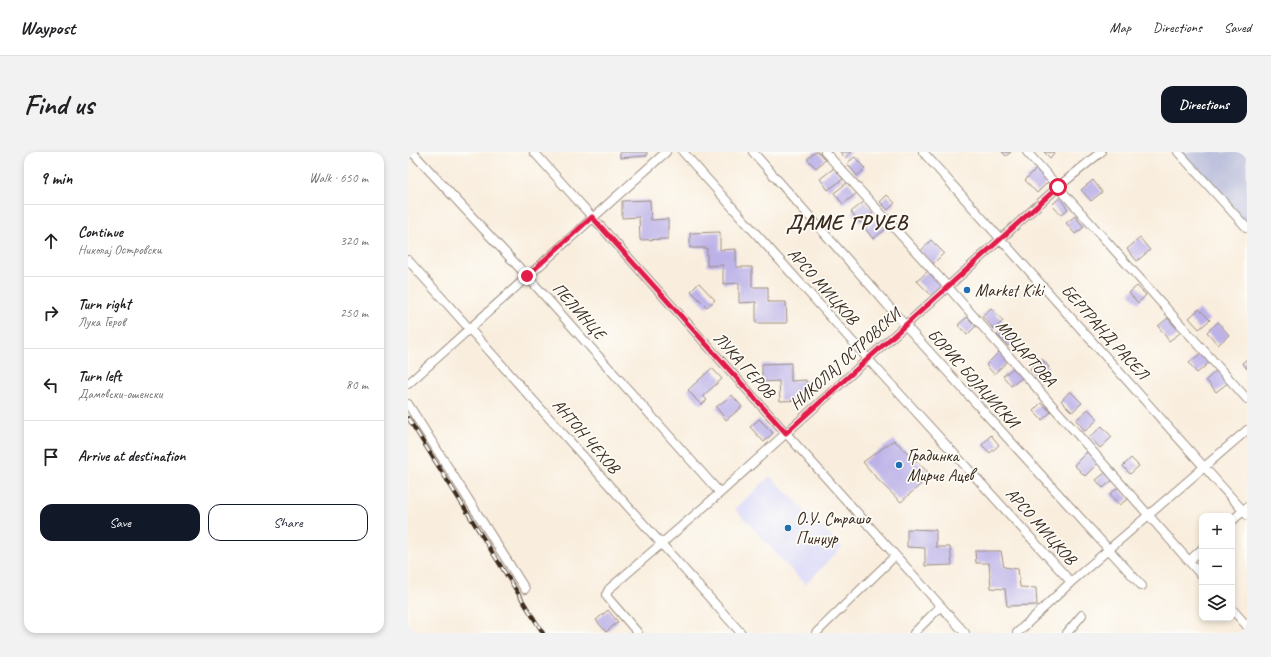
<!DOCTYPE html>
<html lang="en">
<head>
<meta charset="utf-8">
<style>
  :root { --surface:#fff; --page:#f2f2f2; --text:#202124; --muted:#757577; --line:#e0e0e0; --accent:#111827 }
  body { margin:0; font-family:Caveat,sans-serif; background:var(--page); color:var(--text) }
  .controls { position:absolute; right:12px; bottom:12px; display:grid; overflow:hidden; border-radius:8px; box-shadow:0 2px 6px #0003 }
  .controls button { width:36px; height:36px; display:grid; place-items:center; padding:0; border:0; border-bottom:1px solid var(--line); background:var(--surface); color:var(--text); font:20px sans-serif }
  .stop { position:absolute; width:12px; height:12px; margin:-9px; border:3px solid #e11d48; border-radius:50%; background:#fff }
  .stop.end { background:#e11d48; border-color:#fff; box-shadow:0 1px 4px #0008 }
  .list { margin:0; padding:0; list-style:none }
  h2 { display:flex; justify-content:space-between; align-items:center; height:52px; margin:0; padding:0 16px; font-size:17px }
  h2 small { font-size:13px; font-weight:400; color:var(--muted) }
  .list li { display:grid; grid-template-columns:26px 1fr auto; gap:12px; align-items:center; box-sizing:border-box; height:72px; padding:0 16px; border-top:1px solid var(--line) }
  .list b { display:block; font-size:15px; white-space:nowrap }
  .list p { margin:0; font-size:13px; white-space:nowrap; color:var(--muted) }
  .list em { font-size:13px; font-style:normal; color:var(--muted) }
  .actions { display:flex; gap:8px; padding:12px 16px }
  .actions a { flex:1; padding:9px 0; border:1px solid var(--accent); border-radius:12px; text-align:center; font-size:14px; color:var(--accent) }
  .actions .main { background:var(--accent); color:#fff }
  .icon { flex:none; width:22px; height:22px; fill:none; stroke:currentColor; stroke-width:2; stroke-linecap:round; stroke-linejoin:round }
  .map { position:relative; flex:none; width:839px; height:481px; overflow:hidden; border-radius:12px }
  header { display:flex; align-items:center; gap:24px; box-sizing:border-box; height:56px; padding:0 20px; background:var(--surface); border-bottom:1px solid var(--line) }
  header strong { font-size:19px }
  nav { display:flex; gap:22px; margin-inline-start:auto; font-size:14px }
  .intro { display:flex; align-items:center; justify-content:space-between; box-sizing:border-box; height:96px; padding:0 24px }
  h1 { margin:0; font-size:28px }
  .button { padding:10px 18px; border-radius:12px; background:var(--accent); color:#fff; font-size:14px; font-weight:700 }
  main { display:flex; gap:24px; padding:0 24px }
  aside { flex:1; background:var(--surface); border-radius:12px; box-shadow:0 2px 6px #0003 }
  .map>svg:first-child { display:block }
  .built { fill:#d8d7f8 }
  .industrial { fill:#bfc2dd }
  .building { fill:#bdb2e8 }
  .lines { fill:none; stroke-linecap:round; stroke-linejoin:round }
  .street-casing { stroke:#9a8c7e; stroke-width:10 }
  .street { stroke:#fff; stroke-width:8 }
  .rail-casing { stroke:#3b2a1e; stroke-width:4 }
  .rail { stroke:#fdfcf7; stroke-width:2.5; stroke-dasharray:8; stroke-linecap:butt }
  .route { stroke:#e11d48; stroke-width:5 }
  .poi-dot { fill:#1f6fb2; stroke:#fdfcf7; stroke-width:1.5 }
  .labels { text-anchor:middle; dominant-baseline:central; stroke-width:3.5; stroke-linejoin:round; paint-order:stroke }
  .street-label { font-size:17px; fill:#3b2a1e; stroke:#fdfcf7 }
  .poi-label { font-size:17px; fill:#3b2a1e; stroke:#fdfcf7; text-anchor:start }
  .district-label { font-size:21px; font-weight:bold; letter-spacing:1px; fill:#3b2a1e; stroke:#fdfcf7 }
</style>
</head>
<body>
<header>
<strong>Waypost</strong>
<nav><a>Map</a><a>Directions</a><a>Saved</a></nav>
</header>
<div class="intro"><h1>Find us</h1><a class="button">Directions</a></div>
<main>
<aside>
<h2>9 min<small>Walk · 650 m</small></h2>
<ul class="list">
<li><svg class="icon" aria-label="ahead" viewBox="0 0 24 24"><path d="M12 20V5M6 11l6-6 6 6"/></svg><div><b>Continue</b><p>Николај Островски</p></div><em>320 m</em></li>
<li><svg class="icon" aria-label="right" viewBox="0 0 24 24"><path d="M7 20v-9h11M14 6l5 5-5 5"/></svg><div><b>Turn right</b><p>Лука Геров</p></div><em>250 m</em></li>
<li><svg class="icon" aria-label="left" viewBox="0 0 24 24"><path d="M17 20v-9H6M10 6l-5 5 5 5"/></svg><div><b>Turn left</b><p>Дамовски-ошенски</p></div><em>80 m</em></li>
<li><svg class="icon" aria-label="arrive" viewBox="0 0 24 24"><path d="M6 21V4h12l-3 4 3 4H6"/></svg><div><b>Arrive at destination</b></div></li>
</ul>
<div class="actions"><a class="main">Save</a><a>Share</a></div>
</aside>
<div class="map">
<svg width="839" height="481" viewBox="0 0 839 481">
  <rect width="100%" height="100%" fill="#fdfcf7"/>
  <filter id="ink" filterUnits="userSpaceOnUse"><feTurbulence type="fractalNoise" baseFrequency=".025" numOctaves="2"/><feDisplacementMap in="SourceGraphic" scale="8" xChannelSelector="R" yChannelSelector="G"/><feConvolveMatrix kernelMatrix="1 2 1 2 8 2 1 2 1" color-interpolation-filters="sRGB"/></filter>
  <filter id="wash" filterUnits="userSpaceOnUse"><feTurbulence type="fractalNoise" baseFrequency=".012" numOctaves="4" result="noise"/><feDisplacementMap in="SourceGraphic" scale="16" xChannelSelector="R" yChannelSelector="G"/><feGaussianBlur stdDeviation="0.9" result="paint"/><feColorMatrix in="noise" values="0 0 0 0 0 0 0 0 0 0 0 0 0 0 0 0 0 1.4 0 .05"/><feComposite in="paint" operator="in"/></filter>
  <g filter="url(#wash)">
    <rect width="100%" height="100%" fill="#f9eede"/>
    <!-- built -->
    <path class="built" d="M362 324 434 395 397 433 327 357Z"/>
    <!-- industrial -->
    <path class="industrial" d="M770 0H839V76Z"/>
    <g id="blocks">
      <!-- building -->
      <path class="building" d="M212 0H239V4L212 6Z
        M407 0H410L417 8 408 16 399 7Z
        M432 0H444L437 6Z
        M594 0H603L598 4Z
        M636 0H647L642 6Z
        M447 5 457 17 449 24 439 11Z
        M426 16 435 27 420 38 412 27Z
        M628 17 640 30 629 41 617 28Z
        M685 28 694 40 683 49 673 38Z
        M440 30 449 41 435 52 426 41Z
        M479 43 487 51 480 58 472 50Z
        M651 46 660 57 653 63 644 53Z
        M242 48 243 68 260 67V87L232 88 231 65 214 66V49Z
        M457 49 466 60 452 71 443 60Z
        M667 64 676 75 667 82 658 71Z
        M469 67 477 78 465 87 457 76Z
        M312 80V98L328 97V115H344V135H360V150H378L379 171H348V150L331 151V131L315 132V113L299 114V96H282V81Z
        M732 86 742 98 729 109 719 97Z
        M523 88 536 101 525 112 512 100Z
        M520 119 536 135 525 145 509 129Z
        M291 131 307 148 299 155 283 139Z
        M729 134 738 143 730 151 721 141Z
        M583 156 595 169 586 177 574 164Z
        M791 157 802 168 791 177 781 166Z
        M559 165 568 174 559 183 550 173Z
        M760 166 772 181 761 189 750 174Z
        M810 170 821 183 810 193 799 180Z
        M599 174 610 185 600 194 589 183Z
        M592 199 601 208 586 222 578 213Z
        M794 200 803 209 789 221 781 211Z
        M633 206 641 215 630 226 622 217Z
        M839 207V217L834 211Z
        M383 211V229L398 228 399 248 372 249 371 229 354 230V212Z
        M304 216 314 227 295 244 299 248 293 253 280 238Z
        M605 216 614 226 603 234 595 224Z
        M810 217 821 230 808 240 798 228Z
        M662 239 674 251 664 260 653 249Z
        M324 243 334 255 318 268 308 255Z
        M633 251 643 260 634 268 625 259Z
        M680 257 690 267 677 279 668 268Z
        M351 267 365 281 356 290 342 275Z
        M694 274 704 285 692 296 682 285Z
        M583 283 591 293 582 301 574 293Z
        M486 288 523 323 493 350 473 331 455 310Z
        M679 300 690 311 677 324 666 313Z
        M723 306 731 314 722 322 715 314Z
        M698 320 705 328 695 336 688 328Z
        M711 335 720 347 711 353 702 342Z
        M499 377 528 378V395H542L544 413 517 414V396L499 395Z
        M567 399H593L596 415 610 417 612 435 628 436 629 453 599 454 597 437 583 436 581 411H568Z
        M200 458 210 470 198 480 188 468Z"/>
    </g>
  </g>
  <g filter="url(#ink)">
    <use href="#blocks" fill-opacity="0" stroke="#9a8c7e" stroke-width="1"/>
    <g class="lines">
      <defs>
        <path id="street" d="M4 0 119 124 312 341
          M126 0 557 481
          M275 0 460 207 663 430
          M345 0 497 173 734 434
          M417 0 540 135 794 424
          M515 0 839 363
          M619 0 839 247
          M770 0 839 76
          M0 108 333 481
          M0 232 258 0
          M0 252 117 437
          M824 369 839 355
          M781 409 794 397
          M824 457 839 474
          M230 481 200 446 198 443 201 437 312 341 650 35 693 0
          M408 481 487 404
          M506 481 533 454
          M609 481 663 430 839 278
          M659 481 674 463"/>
      </defs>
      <!-- street casing -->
      <use href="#street" class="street-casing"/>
      <!-- street -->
      <use href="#street" class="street"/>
      <defs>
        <path id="rail" d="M0 266 135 481"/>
      </defs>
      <!-- rail casing -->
      <use href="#rail" class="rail-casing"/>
      <!-- rail -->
      <use href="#rail" class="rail"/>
    </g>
  </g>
  <g class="lines" filter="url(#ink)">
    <!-- route -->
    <path class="route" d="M119 124 184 65 378 281 650 35"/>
  </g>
  <!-- markers -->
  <g class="poi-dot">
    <circle cx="559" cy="138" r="4"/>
    <circle cx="491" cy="313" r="4"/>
    <circle cx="380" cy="376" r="4"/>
  </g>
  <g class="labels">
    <!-- street labels -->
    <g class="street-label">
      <text transform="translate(415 134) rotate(48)">АРСО МИЦКОВ</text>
      <text transform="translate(171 159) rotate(48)">ПЕЛИНЦЕ</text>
      <text transform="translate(697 180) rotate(48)">БЕРТРАНД РАСЕЛ</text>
      <text transform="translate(618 201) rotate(49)">МОЦАРТОВА</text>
      <text transform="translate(437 207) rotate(-42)">НИКОЛАЈ ОСТРОВСКИ</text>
      <text transform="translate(336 213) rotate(48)">ЛУКА ГЕРОВ</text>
      <text transform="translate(565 226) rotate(48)">БОРИС БОЈАЏИСКИ</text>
      <text transform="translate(178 284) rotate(49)">АНТОН ЧЕХОВ</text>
      <text transform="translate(633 374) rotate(48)">АРСО МИЦКОВ</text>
    </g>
    <!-- poi labels -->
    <g class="poi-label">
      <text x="567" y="138">Market Kiki</text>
      <text x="499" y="303">Градинка<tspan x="499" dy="20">Мирче Ацев</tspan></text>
      <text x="388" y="366">О.У. Страшо<tspan x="388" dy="20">Пинџур</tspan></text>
    </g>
    <!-- district labels -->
    <g class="district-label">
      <text x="439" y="70">ДАМЕ ГРУЕВ</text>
    </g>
  </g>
</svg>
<div class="controls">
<button>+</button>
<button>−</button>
<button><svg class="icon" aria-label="layers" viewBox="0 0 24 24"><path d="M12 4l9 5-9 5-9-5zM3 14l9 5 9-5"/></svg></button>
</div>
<div class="stop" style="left:650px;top:35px"></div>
<div class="stop end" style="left:119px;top:124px"></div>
</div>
</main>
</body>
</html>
